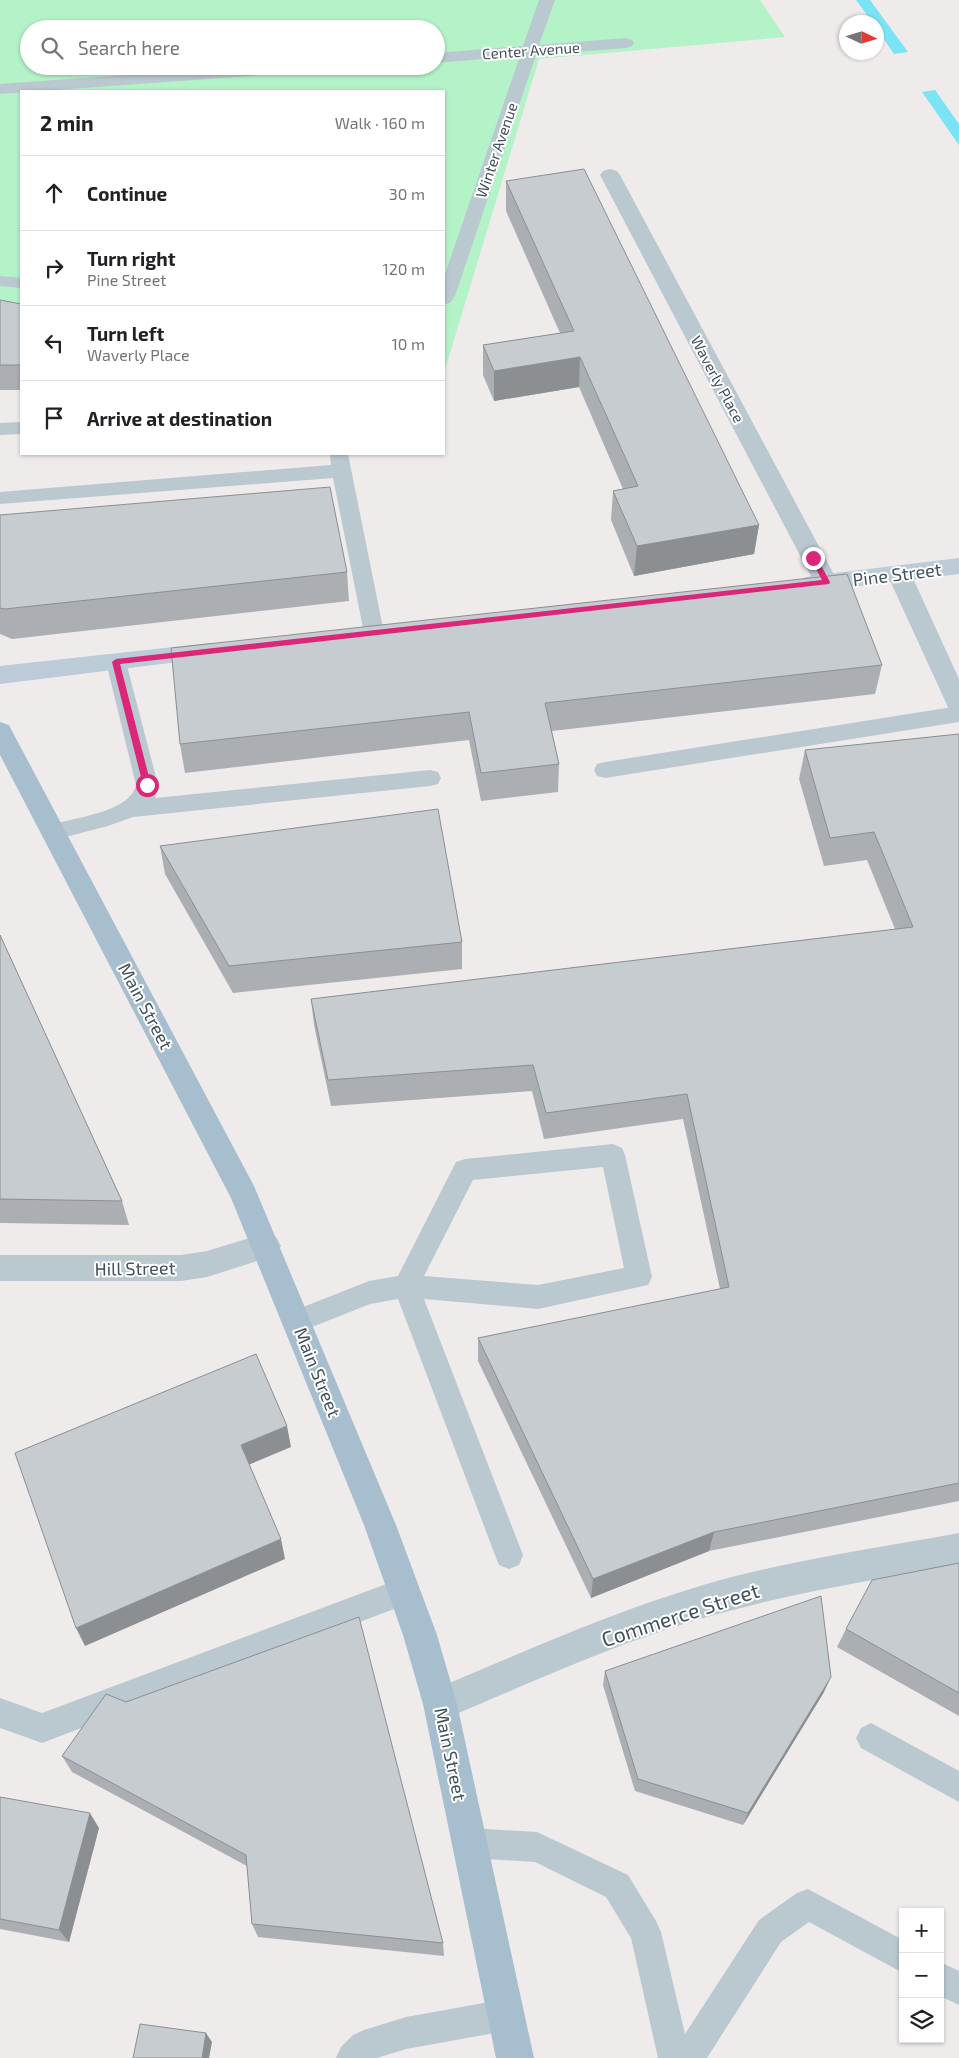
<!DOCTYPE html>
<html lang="en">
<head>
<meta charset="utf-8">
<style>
  :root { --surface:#fff; --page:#f6f6f6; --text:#202124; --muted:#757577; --line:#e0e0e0 }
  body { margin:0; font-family:"Exo 2",sans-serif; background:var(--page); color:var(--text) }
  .controls { position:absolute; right:15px; bottom:15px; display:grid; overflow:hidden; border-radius:0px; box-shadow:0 1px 4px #0004 }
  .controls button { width:45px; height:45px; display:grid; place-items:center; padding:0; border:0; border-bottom:1px solid var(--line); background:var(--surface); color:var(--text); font:25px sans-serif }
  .compass { position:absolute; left:839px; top:15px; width:45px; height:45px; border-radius:50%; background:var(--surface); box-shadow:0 1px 4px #0004; rotate:94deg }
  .stop { position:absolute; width:15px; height:15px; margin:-11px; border:4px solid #db2777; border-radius:50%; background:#fff }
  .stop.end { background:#db2777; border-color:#fff; box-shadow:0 1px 5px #0008 }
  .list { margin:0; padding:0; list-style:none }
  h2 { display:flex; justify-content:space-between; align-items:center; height:65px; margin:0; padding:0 20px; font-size:21px }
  h2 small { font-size:16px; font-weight:400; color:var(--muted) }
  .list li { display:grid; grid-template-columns:32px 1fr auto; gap:15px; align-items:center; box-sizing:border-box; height:75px; padding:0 20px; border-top:1px solid var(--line) }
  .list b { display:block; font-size:19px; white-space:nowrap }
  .list p { margin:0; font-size:16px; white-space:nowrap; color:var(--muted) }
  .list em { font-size:16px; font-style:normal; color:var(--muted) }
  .icon { flex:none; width:28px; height:28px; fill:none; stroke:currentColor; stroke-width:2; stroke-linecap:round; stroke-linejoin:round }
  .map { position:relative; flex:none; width:959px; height:2058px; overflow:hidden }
  .search { position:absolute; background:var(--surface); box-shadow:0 1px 4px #0004; left:20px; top:20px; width:425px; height:55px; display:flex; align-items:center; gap:12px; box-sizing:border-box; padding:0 18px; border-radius:28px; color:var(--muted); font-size:19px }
  .panel { position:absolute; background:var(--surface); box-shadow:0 1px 4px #0004; left:20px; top:90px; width:425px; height:365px; border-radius:0px }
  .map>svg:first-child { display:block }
  .green { fill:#b3f3c7; fill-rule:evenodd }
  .water { fill:#7be4f4 }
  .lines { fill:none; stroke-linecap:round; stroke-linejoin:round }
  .lane { fill:#bac8d0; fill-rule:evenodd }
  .street { fill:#bac8d0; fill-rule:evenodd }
  .secondary { fill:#bbcbd7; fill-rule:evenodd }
  .primary { fill:#a7bece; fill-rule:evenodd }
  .wall { fill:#abafb4 }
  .shaded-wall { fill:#8b8f92 }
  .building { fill:#c7ccd1; stroke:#8b8f92 }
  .route { fill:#db2777 }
  .labels { text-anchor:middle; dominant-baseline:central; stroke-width:4; stroke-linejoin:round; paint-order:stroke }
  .far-street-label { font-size:15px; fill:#42515b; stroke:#fff }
  .street-label { font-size:18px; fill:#42515b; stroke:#fff }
  .near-street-label { font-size:21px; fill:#42515b; stroke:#fff }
</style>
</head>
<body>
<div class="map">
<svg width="959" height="2058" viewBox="0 0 959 2058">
  <rect width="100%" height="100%" fill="#efebeb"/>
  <!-- green -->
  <path class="green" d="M0 0H760L785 37 539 59 444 373V91H21V325L0 321ZM29 29H436V66H29Z"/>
  <!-- water -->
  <path class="water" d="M856 0H870L908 52 894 54 877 29 876 22H872Z
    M935 90 959 124V145L922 92Z"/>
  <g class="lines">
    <!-- lane -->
    <path class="lane" d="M539 0H555L539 45 626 38 632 40 634 43 632 46 626 48 536 55 455 296 450 303 444 304V277L520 56 436 63V53L523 46Z
      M248 66H325L323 69 317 71 0 94V84Z
      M0 276 21 278V288L0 286Z
      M21 422V434L0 435V423Z
      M330 454H348L384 633 381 638 374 640 367 638 364 633 333 478 0 504V492L331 465Z
      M116 655 123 657 126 662 158 785 155 798 430 770 438 772 441 778 438 784 430 786 133 817 108 826 54 840 46 838 43 832 46 826C71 818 130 813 136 785L106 662 109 657Z
      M959 706V722L605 778 597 776 594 770 597 764 605 762Z
      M613 1144 622 1148 625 1155 652 1277 648 1285 538 1309 424 1299 523 1555 519 1565 509 1569 499 1565 495 1555 398 1299 370 1304 297 1333 288 1329 284 1321 288 1313 369 1281 398 1276 456 1162 465 1159ZM603 1167 624 1268 538 1285 424 1276 473 1180Z
      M405 1577 415 1581 419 1591 415 1601 42 1743 0 1728V1698L42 1713Z
      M871 1723 959 1771V1802L861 1748 856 1738 861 1728Z
      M470 1828 537 1832 628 1875 656 1921 661 1932 685 2034 759 1920 797 1893 808 1889 903 1940V1973L809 1922 781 1942 707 2058H658L631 1938 606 1897 535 1862 470 1858 459 1854 455 1843 459 1832Z
      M940 1962 959 1971V2005L940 1996Z
      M506 1999 517 2004 522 2015 517 2026 506 2031 406 2049 377 2058H336L341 2047 353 2035 364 2030 406 2017Z"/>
    <!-- street -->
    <path class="street" d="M610 169 617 171 620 175 838 582 834 588 826 590 818 588 814 582 600 175 603 171Z
      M899 566 907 568 911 574 959 679V714L950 711 947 705 887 574 891 568Z
      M266 1233 276 1237 281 1246 276 1255 207 1277 181 1281H0V1255H181L207 1251Z
      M959 1533V1565C872 1580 785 1594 700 1619 611 1645 526 1685 440 1721L428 1716 423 1704 428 1692C517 1655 606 1614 700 1586 784 1561 872 1549 959 1533Z"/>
    <!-- secondary -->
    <path class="secondary" d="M959 558V574L811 592 803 590 799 584 803 578 811 576Z
      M210 643 218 645 222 651 218 657 0 684V666Z"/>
    <!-- primary -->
    <path class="primary" d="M0 722 9 725 12 731 254 1186 396 1525 437 1635 457 1704 534 2058H496L423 1704 403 1635 364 1525 231 1198 0 755Z"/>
  </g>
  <!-- wall -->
  <path class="wall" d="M506 181 759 525 754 554 634 576 611 520 613 491 623 489 579 387 494 401 483 375V345L560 333 506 211Z
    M0 300 21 304V390H0Z
    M0 515 347 572 349 601 12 639 0 634Z
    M882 665 875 694 552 731 559 764 558 792 481 801 469 740 185 773 180 744Z
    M959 734V1501L709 1551 591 1598 478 1361V1338L720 1289 683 1119 544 1139 532 1091 331 1106 314 1025 311 999 895 929 867 860 824 866 799 779 805 750Z
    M160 846 462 942V969L233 993 165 874Z
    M0 935 122 1201 129 1225 0 1223Z
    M959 1563V1716L837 1647 846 1629Z
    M605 1671 824 1692 743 1825 635 1791 603 1685Z
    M62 1756 443 1943 444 1956 258 1937 252 1924 247 1866 72 1772Z
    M0 1797 99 1828 69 1942 0 1929Z"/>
  <!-- shaded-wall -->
  <path class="shaded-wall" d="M580 357 579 387 494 401V371Z
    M759 525 754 554 634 576 637 546Z
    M287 1426 291 1447 246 1466 241 1445Z
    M714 1532 709 1551 591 1598 593 1579Z
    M281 1539 285 1559 85 1646 76 1628Z
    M831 1677 824 1692 743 1825 748 1813Z
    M90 1813 99 1828 69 1942 59 1930Z
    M206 2033 212 2042 209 2058H202Z"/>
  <!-- building -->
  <path class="building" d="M584 169 759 525 637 546 613 491 638 486 580 357 494 371 483 345 574 331 506 181Z
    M0 300 21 304V365H0Z
    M330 487 347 572 5 609 0 608V515Z
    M847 574 882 665 545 703 559 764 481 773 469 712 180 744 171 648Z
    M959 734V1483L714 1532 593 1579 478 1338 729 1287 687 1094 546 1113 533 1065 328 1080 311 999 913 927 874 832 830 838 805 750Z
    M438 809 462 942 229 966 160 846Z
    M0 935 122 1201 0 1199Z
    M256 1354 287 1426 241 1445 281 1539 76 1628 15 1453Z
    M959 1563V1693L846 1629 872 1580Z
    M821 1596 831 1677 748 1813 638 1779 605 1671Z
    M359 1617 443 1943 252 1924 246 1855 62 1756 106 1694 126 1702Z
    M0 1797 90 1813 59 1930 0 1919Z
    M140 2024 206 2033 202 2058H133Z"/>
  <!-- route -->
  <path class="route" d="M811 556H816L830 582 829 584 120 664 151 785 147 788 143 785 112 662 116 659 822 580 810 558Z"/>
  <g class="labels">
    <!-- far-street labels -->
    <g class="far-street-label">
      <text transform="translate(531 50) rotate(-4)">Center Avenue</text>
      <text transform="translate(496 150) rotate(-71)">Winter Avenue</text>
      <text transform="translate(718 379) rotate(62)">Waverly Place</text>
    </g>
    <!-- street labels -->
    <g class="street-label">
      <text transform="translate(897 574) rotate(-7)">Pine Street</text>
      <text transform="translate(146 1006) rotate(62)">Main Street</text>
      <text transform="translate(135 1268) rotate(-1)">Hill Street</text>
      <text transform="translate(318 1372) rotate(68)">Main Street</text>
      <text transform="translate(451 1754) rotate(78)">Main Street</text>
    </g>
    <!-- near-street labels -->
    <g class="near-street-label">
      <text transform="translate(680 1614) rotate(-18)">Commerce Street</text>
    </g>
  </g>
</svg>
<div class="controls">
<button>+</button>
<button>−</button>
<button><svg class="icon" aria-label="layers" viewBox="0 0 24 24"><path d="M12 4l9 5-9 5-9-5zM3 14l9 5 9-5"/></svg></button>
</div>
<svg class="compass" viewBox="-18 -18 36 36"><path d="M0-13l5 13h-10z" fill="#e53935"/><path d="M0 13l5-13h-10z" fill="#757577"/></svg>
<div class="stop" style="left:147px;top:785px"></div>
<div class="stop end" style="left:813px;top:558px"></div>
<div class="search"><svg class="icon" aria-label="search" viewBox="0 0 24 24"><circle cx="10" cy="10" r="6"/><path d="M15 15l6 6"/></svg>Search here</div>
<section class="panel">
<h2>2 min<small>Walk · 160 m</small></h2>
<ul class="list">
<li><svg class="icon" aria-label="ahead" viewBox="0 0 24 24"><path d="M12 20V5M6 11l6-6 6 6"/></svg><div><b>Continue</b></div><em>30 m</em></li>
<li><svg class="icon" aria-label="right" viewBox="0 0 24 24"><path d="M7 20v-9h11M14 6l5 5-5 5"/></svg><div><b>Turn right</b><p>Pine Street</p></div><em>120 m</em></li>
<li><svg class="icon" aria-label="left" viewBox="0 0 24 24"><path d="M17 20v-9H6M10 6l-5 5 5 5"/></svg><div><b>Turn left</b><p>Waverly Place</p></div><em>10 m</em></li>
<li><svg class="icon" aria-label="arrive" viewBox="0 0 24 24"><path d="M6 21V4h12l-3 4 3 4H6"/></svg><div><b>Arrive at destination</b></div></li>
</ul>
</section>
</div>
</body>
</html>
